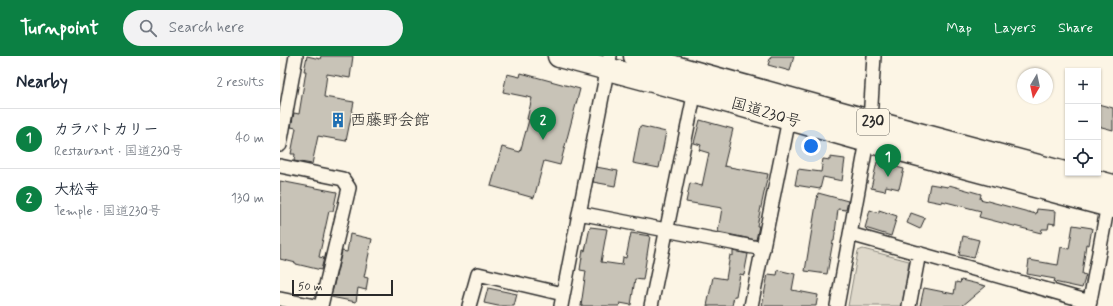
<!DOCTYPE html>
<html lang="en">
<head>
<meta charset="utf-8">
<style>
  :root { --surface:#fff; --page:#f2f2f3; --text:#1f2937; --muted:#747a83; --line:#e0e1e3; --accent:#0b8043 }
  body { margin:0; font-family:Mynerve,"Klee One",sans-serif; background:var(--page); color:var(--text) }
  .controls { position:absolute; right:12px; top:12px; display:grid; overflow:hidden; border-radius:0px; box-shadow:0 1px 3px #0004 }
  .controls button { width:36px; height:36px; display:grid; place-items:center; padding:0; border:0; border-bottom:1px solid var(--line); background:var(--surface); color:var(--text); font:20px sans-serif }
  .compass { position:absolute; left:737px; top:12px; width:36px; height:36px; border-radius:50%; background:var(--surface); box-shadow:0 1px 3px #0004; rotate:189deg }
  .scale { position:absolute; left:12px; bottom:10px; width:101px; box-sizing:border-box; padding-left:4px; border:2px solid #2b2b2b; border-top:0; font-size:11px; line-height:14px; white-space:nowrap; color:#2b2b2b; -webkit-text-stroke:3px #fcf5e5; paint-order:stroke }
  .you { position:absolute; left:531px; top:90px; width:14px; height:14px; margin:-10px; border:3px solid #fff; border-radius:50%; background:#1a73e8; box-shadow:0 0 0 6px #1a73e833 }
  .badge { display:grid; place-items:center; width:26px; height:26px; border-radius:50%; background:var(--accent); color:#fff; font-size:13px; font-weight:700 }
  .pin { position:absolute; translate:-50% -33px; filter:drop-shadow(0 1px 2px #0008) }
  .pin::after { content:''; position:absolute; top:21px; width:14px; height:12px; background:inherit; clip-path:polygon(0 0,100% 0,50% 100%) }
  .list { margin:0; padding:0; list-style:none }
  h2 { display:flex; justify-content:space-between; align-items:center; height:52px; margin:0; padding:0 16px; font-size:17px }
  h2 small { font-size:13px; font-weight:400; color:var(--muted) }
  .list li { display:grid; grid-template-columns:26px 1fr auto; gap:12px; align-items:center; box-sizing:border-box; height:60px; padding:0 16px; border-top:1px solid var(--line) }
  .list b { display:block; font-size:15px; white-space:nowrap }
  .list p { margin:0; font-size:13px; white-space:nowrap; color:var(--muted) }
  .list em { font-size:13px; font-style:normal; color:var(--muted) }
  .icon { flex:none; width:22px; height:22px; fill:none; stroke:currentColor; stroke-width:2; stroke-linecap:round; stroke-linejoin:round }
  .map { position:relative; flex:none; width:833px; height:250px; overflow:hidden }
  header { display:flex; align-items:center; gap:24px; box-sizing:border-box; height:56px; padding:0 20px; background:var(--accent); color:#fff }
  header strong { font-size:19px }
  nav { display:flex; gap:22px; margin-inline-start:auto; font-size:14px }
  .search { width:280px; height:36px; background:var(--page); display:flex; align-items:center; gap:10px; box-sizing:border-box; padding:0 14px; border-radius:22px; color:var(--muted); font-size:15px }
  main { display:flex }
  aside { flex:1; background:var(--surface) }
  .map>svg:first-child { display:block }
  .green { fill:#ded8ca; stroke:#84827a }
  .building { fill:#c8c3b7; stroke:#2b2b2b }
  .lines { fill:none; stroke-linecap:round; stroke-linejoin:round }
  .minor-casing { stroke:#2b2b2b; stroke-width:16 }
  .trunk-casing { stroke:#2b2b2b; stroke-width:25 }
  .minor { stroke:#fcf5e5; stroke-width:13 }
  .trunk { stroke:#fcf5e5; stroke-width:22 }
  .labels { text-anchor:middle; dominant-baseline:central; stroke-width:3; stroke-linejoin:round; paint-order:stroke }
  .shield { fill:#fcf5e5; stroke:#6a6863; stroke-width:1 }
  .shield-label { font-size:15px; font-weight:bold; fill:#2b2b2b }
  .street-label { font-size:16px; fill:#2b2b2b; stroke:#fcf5e5 }
  .poi-label { font-size:16px; fill:#2b2b2b; stroke:#fcf5e5; text-anchor:start }
</style>
</head>
<body>
<header>
<strong>Turnpoint</strong>
<div class="search"><svg class="icon" aria-label="search" viewBox="0 0 24 24"><circle cx="10" cy="10" r="6"/><path d="M15 15l6 6"/></svg>Search here</div>
<nav><a>Map</a><a>Layers</a><a>Share</a></nav>
</header>
<main>
<aside>
<h2>Nearby<small>2 results</small></h2>
<ul class="list">
<li><span class="badge">1</span><div><b>カラバトカリー</b><p>Restaurant · 国道230号</p></div><em>40 m</em></li>
<li><span class="badge">2</span><div><b>大松寺</b><p>Temple · 国道230号</p></div><em>130 m</em></li>
</ul>
</aside>
<div class="map">
<svg width="833" height="250" viewBox="0 0 833 250">
  <rect width="100%" height="100%" fill="#fcf5e5"/>
  <filter id="ink" filterUnits="userSpaceOnUse"><feTurbulence type="fractalNoise" baseFrequency=".025" numOctaves="2"/><feDisplacementMap in="SourceGraphic" scale="8" xChannelSelector="R" yChannelSelector="G"/><feConvolveMatrix kernelMatrix="1 2 1 2 8 2 1 2 1" color-interpolation-filters="sRGB"/></filter>
  <g filter="url(#ink)">
    <!-- green -->
    <path class="green" d="M583 193 629 205 622 250H568L578 195Z"/>
    <!-- building -->
    <path class="building" d="M27 0 40 3 41 0H73L70 22 47 18 44 41 74 46 66 85 38 80 32 108 14 105 15 98H11L16 72 11 71 14 57 19 58 26 15H24Z
      M491 0H514L510 15 488 9Z
      M241 17 300 33 280 109 264 105 254 142 211 130 222 91 240 96 249 64 247 63 252 42 223 36 227 18 240 21Z
      M818 48 833 52V74L818 70Z
      M420 64 453 73 444 110 488 118 477 170H479L476 184 438 176 442 152 406 146 410 127 422 130 429 97 419 94 421 89 414 87Z
      M360 70 386 76 379 112 353 107Z
      M550 101 565 103 562 125 543 121 540 133 515 129 518 113 541 116 543 103 550 104Z
      M597 106 624 113 619 133 606 130 605 135 591 132Z
      M316 111 338 115 335 130 313 126Z
      M0 125 57 136 53 155H49L39 201 44 202 41 214 16 208V207L0 203Z
      M650 128 668 131 669 129 701 138 700 143 756 158 757 153 776 155 775 168 769 167 768 173H762L761 177 699 161 701 155 662 145V147L647 144Z
      M538 137 568 145 566 154 558 153 554 185H553L547 218 525 215Z
      M590 154 599 157V154L617 160 611 180 585 172Z
      M631 157 645 162 640 173 627 167Z
      M793 169 812 172 809 189 806 188 802 218 806 219 802 232 774 226 775 223 747 218 749 204 778 209 781 191 789 193Z
      M310 171 327 173 321 206 342 209 343 201 346 202 351 177 370 180 363 224 355 223 351 249 340 247 339 250H301L306 215 300 214 303 194 305 195Z
      M70 178 92 183 84 221 88 222 86 234 78 232 76 246 51 241 62 195 67 196Z
      M683 180 699 184 694 202 679 199Z
      M453 195 468 198 464 219 460 218 456 240H454L452 250H427L433 221 446 223 450 199 453 200Z
      M498 214 515 218 512 234 538 239 536 250H482L488 218 497 219Z
      M681 224 706 230 682 250H640L644 232 674 238 676 226 680 227Z
      M208 232 237 238 234 250H218L204 247Z"/>
    <g class="lines">
      <defs>
        <path id="minor" d="M0 89 16 0
          M0 110 63 123 69 132 41 250
          M299 157 483 193
          M570 178 810 246
          M0 243 35 250
          M189 250 198 218 283 238
          M281 250 330 0
          M371 250 416 30
          M471 250 510 58
          M557 250 587 85 590 65 594 0
          M629 250 639 197
          M809 250 829 143"/>
        <path id="trunk" d="M279 0 414 36 587 85 833 151
          M355 0 590 65 833 130"/>
      </defs>
      <!-- minor casing -->
      <use href="#minor" class="minor-casing"/>
      <!-- trunk casing -->
      <use href="#trunk" class="trunk-casing"/>
      <!-- minor -->
      <use href="#minor" class="minor"/>
      <!-- trunk -->
      <use href="#trunk" class="trunk"/>
    </g>
  </g>
  <!-- icons -->
  <defs>
    <symbol id="building-bare" viewBox="-9 -9 18 18"><path d="M-4-6H4V6H1V3H-1V6H-4ZM-2.5-4.3h1.7v1.8h-1.7ZM.8-4.3h1.7v1.8H.8ZM-2.5-1h1.7V.8h-1.7ZM.8-1h1.7V.8H.8Z" fill="#1f6fb2" stroke="#fcf5e5" stroke-width="2.5" paint-order="stroke"/></symbol>
  </defs>
  <g fill-rule="evenodd">
    <use href="#building-bare" x="47" y="53" width="22" height="22"/>
  </g>
  <g class="labels">
    <!-- shield labels -->
    <rect class="shield" x="577" y="53" width="32" height="26" rx="3"/>
    <g class="shield-label">
      <text x="593" y="66">230</text>
    </g>
    <!-- street labels -->
    <g class="street-label">
      <text transform="translate(486 57) rotate(16)">国道230号</text>
    </g>
    <!-- poi labels -->
    <g class="poi-label">
      <text x="70" y="64">西藤野会館</text>
    </g>
  </g>
</svg>
<div class="controls">
<button>+</button>
<button>−</button>
<button><svg class="icon" aria-label="locate" viewBox="0 0 24 24"><circle cx="12" cy="12" r="6"/><path d="M12 2v4M12 18v4M2 12h4M18 12h4"/></svg></button>
</div>
<svg class="compass" viewBox="-18 -18 36 36"><path d="M0-13l5 13h-10z" fill="#e53935"/><path d="M0 13l5-13h-10z" fill="#747a83"/></svg>
<div class="scale">50 m</div>
<div class="you"></div>
<div class="pin badge" style="left:608px;top:121px">1</div>
<div class="pin badge" style="left:263px;top:84px">2</div>
</div>
</main>
</body>
</html>
